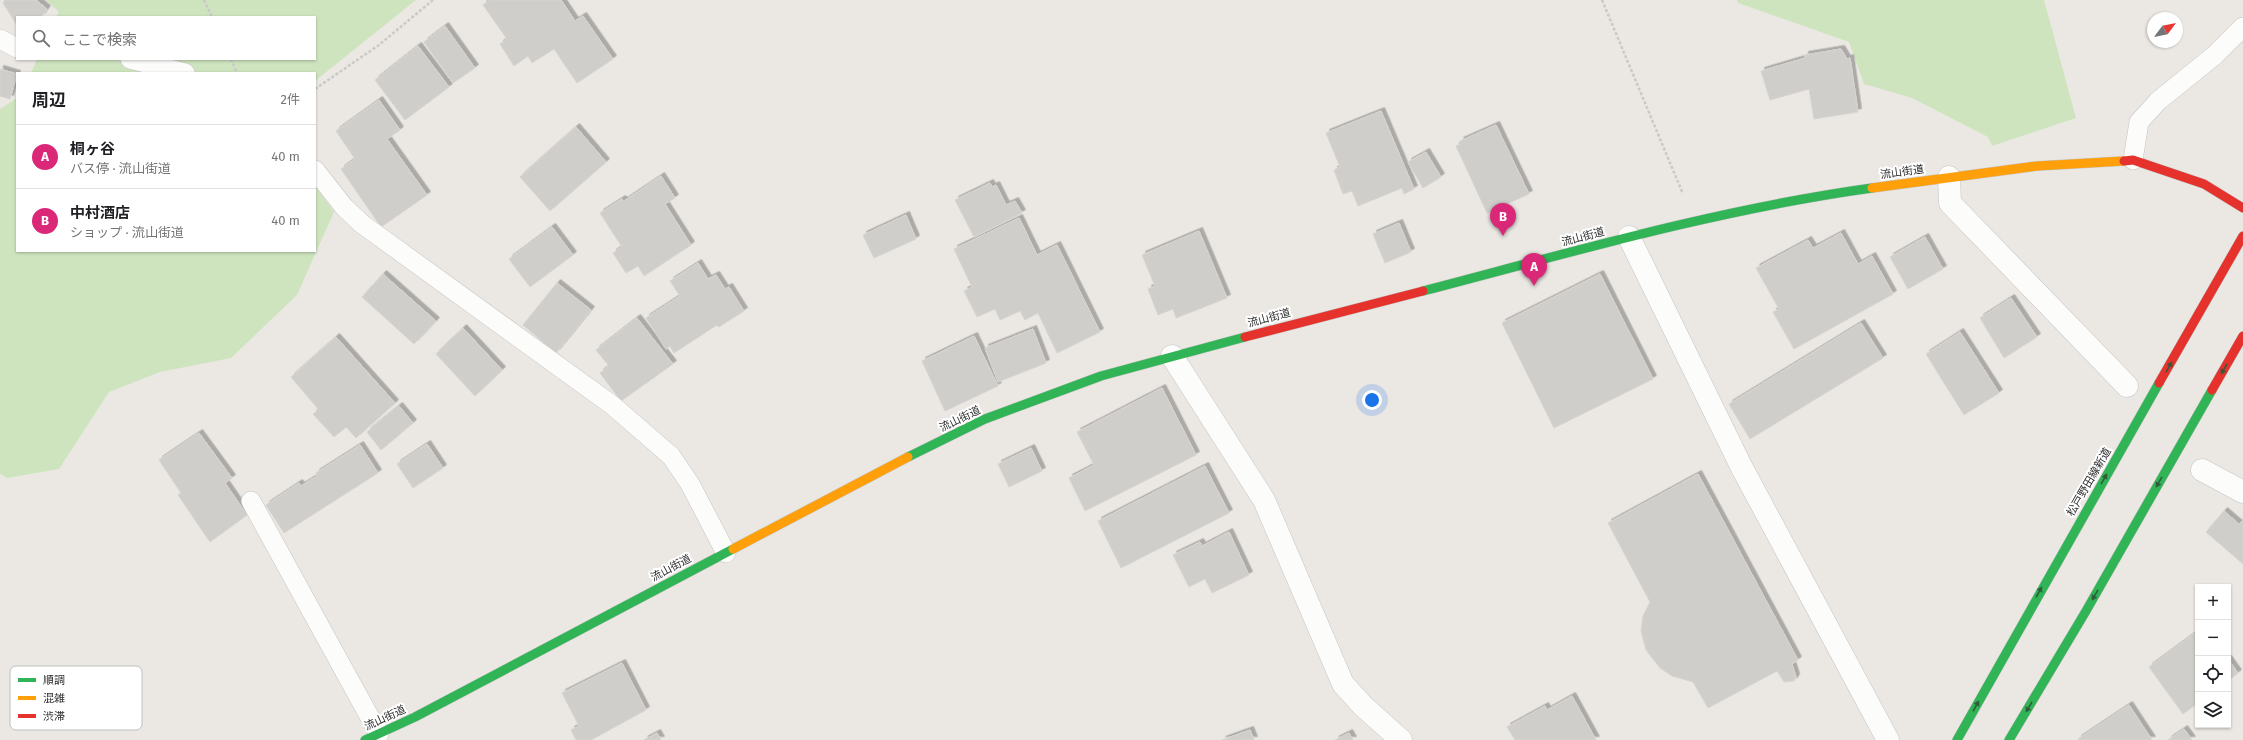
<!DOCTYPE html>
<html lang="ja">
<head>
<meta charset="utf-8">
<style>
  :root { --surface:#fff; --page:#f6f6f6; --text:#202124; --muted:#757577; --line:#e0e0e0; --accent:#db2777 }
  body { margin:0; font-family:"Fira Sans","Noto Sans JP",sans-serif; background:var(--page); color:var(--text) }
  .controls { position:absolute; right:12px; bottom:12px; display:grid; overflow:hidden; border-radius:0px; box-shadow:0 1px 3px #0004 }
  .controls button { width:36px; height:36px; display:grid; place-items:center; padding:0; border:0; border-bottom:1px solid var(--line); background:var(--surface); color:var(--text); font:20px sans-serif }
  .compass { position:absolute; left:2147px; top:12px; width:36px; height:36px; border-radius:50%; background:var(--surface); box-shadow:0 1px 3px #0004; rotate:58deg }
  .you { position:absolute; left:1372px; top:400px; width:14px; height:14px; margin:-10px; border:3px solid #fff; border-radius:50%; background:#1a73e8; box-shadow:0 0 0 6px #1a73e833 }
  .badge { display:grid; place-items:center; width:26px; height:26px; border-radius:50%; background:var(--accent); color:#fff; font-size:13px; font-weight:700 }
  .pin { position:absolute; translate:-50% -33px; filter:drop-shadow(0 1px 2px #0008) }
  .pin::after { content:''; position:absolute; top:21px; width:14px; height:12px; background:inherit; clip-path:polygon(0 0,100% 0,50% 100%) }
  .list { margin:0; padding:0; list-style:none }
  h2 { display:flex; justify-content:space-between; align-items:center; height:52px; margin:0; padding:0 16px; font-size:17px }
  h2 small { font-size:13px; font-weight:400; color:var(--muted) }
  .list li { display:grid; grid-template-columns:26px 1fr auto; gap:12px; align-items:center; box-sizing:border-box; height:64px; padding:0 16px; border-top:1px solid var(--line) }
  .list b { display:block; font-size:15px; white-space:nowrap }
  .list p { margin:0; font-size:13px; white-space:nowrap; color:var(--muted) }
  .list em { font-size:13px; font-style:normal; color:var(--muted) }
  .icon { flex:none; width:22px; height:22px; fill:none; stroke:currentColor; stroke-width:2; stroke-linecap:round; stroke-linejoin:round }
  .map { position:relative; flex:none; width:2243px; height:740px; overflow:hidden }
  .search { position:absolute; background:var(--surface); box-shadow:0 1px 3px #0004; left:16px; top:16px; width:300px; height:44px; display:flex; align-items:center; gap:10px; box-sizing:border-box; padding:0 14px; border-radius:0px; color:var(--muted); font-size:15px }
  .panel { position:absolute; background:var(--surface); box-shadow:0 1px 3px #0004; left:16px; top:72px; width:300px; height:180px; border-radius:0px }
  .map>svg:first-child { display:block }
  .green { fill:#cee4bf }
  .building { fill:#d0cecb; stroke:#d6d4d0; filter:url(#shadow) }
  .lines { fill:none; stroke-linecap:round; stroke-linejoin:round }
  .lane-casing { stroke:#c5c4c4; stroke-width:20 }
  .street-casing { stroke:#c5c4c4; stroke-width:23 }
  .fast-casing { stroke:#c6c5c4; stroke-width:10 }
  .slow-casing { stroke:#c6c5c4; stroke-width:10 }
  .jam-casing { stroke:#c6c5c4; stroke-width:10 }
  .path { stroke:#c9c9c8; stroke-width:2.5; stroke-dasharray:3 2; stroke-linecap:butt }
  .lane { stroke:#fcfcfb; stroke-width:19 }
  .street { stroke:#fcfcfb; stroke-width:22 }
  .fast { stroke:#30b455; stroke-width:9 }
  .slow { stroke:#ff9f0a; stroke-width:9 }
  .jam { stroke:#e5322d; stroke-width:9 }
  .oneway { fill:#2f5d3c }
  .labels { text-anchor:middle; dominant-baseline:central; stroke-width:4; stroke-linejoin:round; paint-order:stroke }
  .street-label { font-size:11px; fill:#2e2e2e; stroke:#fff }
  .key { fill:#fff; stroke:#c0c0c0; stroke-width:1 }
  .key-label { font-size:11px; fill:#2e2e2e }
</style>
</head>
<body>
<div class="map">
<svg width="2243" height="740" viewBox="0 0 2243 740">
  <defs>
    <filter id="shadow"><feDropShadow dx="3.5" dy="-3.5" stdDeviation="0" flood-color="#0004"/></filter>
  </defs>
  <rect width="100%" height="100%" fill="#ebe8e4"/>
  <!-- green -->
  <path class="green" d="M46 0H416L315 81V73H31L37 59H315V17H56L59 12Z
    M1737 0H2044L2076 118 1992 146 1988 137 1912 98 1864 84 1849 42 1738 3Z
    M17 98V251H315V186L334 212 297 295 231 358 160 372 109 392 59 469 7 478 0 474V109Z"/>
  <!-- building -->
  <path class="building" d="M5 0H36L47 9 41 17H17V25L3 3Z
    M490 0H561L575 21 583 16 613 59 577 83 554 49 532 63 528 56 514 66 500 44 507 39 483 5Z
    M445 26 475 68 453 83 424 42Z
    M418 46 449 87 405 120 375 80Z
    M1841 49 1847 59 1850 58 1858 112 1814 119 1809 89 1770 100 1761 71 1805 58V55Z
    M0 69 17 74 10 99 0 96Z
    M379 100 400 130 387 139 427 195 381 227 341 169 355 159 336 131Z
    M1381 111 1414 189 1404 194 1402 188 1358 206 1352 191 1343 194 1334 170 1340 167 1326 133Z
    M1496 125 1529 194 1487 213 1456 146 1461 144 1460 141Z
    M576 127 606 162 550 211 520 177Z
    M1426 152 1441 177 1423 188 1408 162Z
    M661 176 675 198 665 204 691 245 644 276 638 266 626 273 613 253 622 247 600 213 622 199 624 201Z
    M990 183 992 187 996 185 1006 205 1015 201 1022 213 974 237 955 200Z
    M906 215 916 239 874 258 863 235Z
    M1019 218 1037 255 1057 245 1100 332 1057 353 1038 313 1025 320 1020 311 1000 320 995 309 977 317 964 291 972 287 954 249Z
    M1399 223 1411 252 1385 263 1373 234Z
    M552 227 573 255 530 287 509 259Z
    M1199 231 1227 298 1176 318 1173 309 1158 315 1148 289 1155 286 1142 255Z
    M1841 233 1858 264 1872 256 1893 294 1794 349 1773 312 1779 309 1756 268 1808 240 1813 248Z
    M1925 237 1943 269 1908 289 1890 257Z
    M698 263 708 279 716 275 725 289 729 287 744 311 719 327 717 325 674 353 670 346 666 349 646 318 680 296 670 281Z
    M383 274 436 321 414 344 362 297Z
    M1600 274 1653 379 1554 428 1502 323Z
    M557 283 591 310 556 353 523 325Z
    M2011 298 2037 337 2004 358 1980 318Z
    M637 318 673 364 621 401 600 373 609 366 596 350Z
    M1861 323 1883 358 1750 439 1729 404Z
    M463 328 502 370 475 396 436 354Z
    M1033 329 1046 363 998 382 985 348Z
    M1960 332 1999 393 1964 415 1926 354Z
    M974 336 998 386 945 411 922 361Z
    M336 337 395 403 356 438 346 427 334 437 313 414 319 410 291 377Z
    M1162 388 1196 455 1085 511 1069 478 1094 465 1077 432Z
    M399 406 413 423 381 450 367 432Z
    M199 433 232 478 225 483 247 515 210 542 178 495 181 493 159 460Z
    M427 444 443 468 413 488 397 464Z
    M360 445 378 473 284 533 266 505 299 483 301 486 317 476 316 473Z
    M1031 448 1042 471 1009 487 998 464Z
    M1205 466 1229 513 1121 568 1098 521Z
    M1698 474 1798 660 1792 664 1796 677 1794 681 1784 682 1777 671 1708 708 1693 682 1672 676 1660 668 1646 650 1641 631 1643 616 1650 602 1608 523Z
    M2224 511 2239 524 2243 520V564L2206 532Z
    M1229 532 1249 575 1212 593 1205 579 1189 587 1173 555 1200 542 1202 546Z
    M2198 631V703L2183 714 2149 667Z
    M2228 659 2238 673 2228 681Z
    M622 663 646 710 591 740H576L571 730 579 726 562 693Z
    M1572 696 1596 740H1515L1507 727 1545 706 1547 710Z
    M2129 705 2152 740H2079L2078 739Z
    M2184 729 2192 740H2168Z
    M1250 730 1254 740H1222Z
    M657 733 661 740H644Z
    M1349 733 1353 740H1335Z"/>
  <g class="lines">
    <defs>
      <path id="lane" d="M0 39 17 48
        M130 59 185 73
        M2133 160 2139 122 2158 101 2215 55 2243 27
        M315 170 344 207 362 224 612 405 671 456 690 484 726 553
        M251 501 379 734"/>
      <path id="street" d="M1949 177 1950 203 2127 386
        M1629 237 1742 468 1888 740
        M1172 356 1264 500 1343 684 1363 706 1401 740
        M2202 470 2243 492"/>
      <path id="fast" d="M1423 291C1572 252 1720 209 1872 188
        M908 457 985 419 1101 376 1245 337
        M365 740 415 717 733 549
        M1957 740 2159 383
        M2009 740 2086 611 2212 390"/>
      <path id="slow" d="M1872 188 2037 166 2124 161
        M733 549 908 457"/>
      <path id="jam" d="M2124 161 2133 160 2204 184 2243 208
        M1245 337 1423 291
        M2159 383 2243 236
        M2212 390 2243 336"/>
    </defs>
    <!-- lane casing -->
    <use href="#lane" class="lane-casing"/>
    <!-- street casing -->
    <use href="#street" class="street-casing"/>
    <!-- fast casing -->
    <use href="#fast" class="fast-casing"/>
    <!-- slow casing -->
    <use href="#slow" class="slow-casing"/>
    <!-- jam casing -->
    <use href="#jam" class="jam-casing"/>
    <!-- path -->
    <path class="path" d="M204 0 212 17
      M1602 0 1683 194
      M231 59 237 73
      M315 89 379 45 433 0"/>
    <!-- lane -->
    <use href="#lane" class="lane"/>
    <!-- street -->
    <use href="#street" class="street"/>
    <!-- fast -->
    <use href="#fast" class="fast"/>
    <!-- slow -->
    <use href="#slow" class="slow"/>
    <!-- jam -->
    <use href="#jam" class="jam"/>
  </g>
  <!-- one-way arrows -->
  <defs><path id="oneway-solid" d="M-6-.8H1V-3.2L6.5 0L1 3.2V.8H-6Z"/></defs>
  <g class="oneway">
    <use href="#oneway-solid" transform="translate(2169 367) rotate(-60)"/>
    <use href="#oneway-solid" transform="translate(2224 369) rotate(120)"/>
    <use href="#oneway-solid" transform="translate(2104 479) rotate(-60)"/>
    <use href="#oneway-solid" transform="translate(2159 482) rotate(120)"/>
    <use href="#oneway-solid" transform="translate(2039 592) rotate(-61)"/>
    <use href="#oneway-solid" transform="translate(2095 595) rotate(120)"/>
    <use href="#oneway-solid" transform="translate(1976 706) rotate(-61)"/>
    <use href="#oneway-solid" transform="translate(2029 707) rotate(121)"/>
  </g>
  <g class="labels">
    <!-- street labels -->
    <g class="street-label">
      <text transform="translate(1902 172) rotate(-8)">流山街道</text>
      <text transform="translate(1583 237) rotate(-15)">流山街道</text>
      <text transform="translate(1269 318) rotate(-15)">流山街道</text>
      <text transform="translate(960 419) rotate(-26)">流山街道</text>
      <text transform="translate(2089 482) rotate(-60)">松戸野田線新道</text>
      <text transform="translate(671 568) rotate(-28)">流山街道</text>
      <text transform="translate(385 718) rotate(-25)">流山街道</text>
    </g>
  </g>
  <!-- legend -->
  <rect x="10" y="666" width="132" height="64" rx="6" class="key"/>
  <rect x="18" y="678" width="18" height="4" fill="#30b455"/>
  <rect x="18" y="696" width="18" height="4" fill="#ff9f0a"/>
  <rect x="18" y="714" width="18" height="4" fill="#e5322d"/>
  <g class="key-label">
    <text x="43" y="684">順調</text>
    <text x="43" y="702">混雑</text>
    <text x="43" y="720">渋滞</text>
  </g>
</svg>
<div class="controls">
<button>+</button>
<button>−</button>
<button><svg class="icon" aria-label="locate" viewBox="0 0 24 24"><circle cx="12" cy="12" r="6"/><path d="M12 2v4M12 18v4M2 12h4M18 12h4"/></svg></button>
<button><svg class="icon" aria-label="layers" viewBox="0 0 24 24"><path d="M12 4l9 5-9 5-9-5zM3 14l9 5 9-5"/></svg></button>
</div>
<svg class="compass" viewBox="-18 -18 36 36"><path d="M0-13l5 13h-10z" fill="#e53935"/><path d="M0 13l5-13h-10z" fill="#757577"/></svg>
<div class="you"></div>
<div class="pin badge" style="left:1534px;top:286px">A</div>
<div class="pin badge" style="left:1503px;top:236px">B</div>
<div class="search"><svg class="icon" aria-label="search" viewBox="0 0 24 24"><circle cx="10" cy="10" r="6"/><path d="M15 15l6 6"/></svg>ここで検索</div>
<section class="panel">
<h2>周辺<small>2件</small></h2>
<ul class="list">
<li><span class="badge">A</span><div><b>桐ヶ谷</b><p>バス停 · 流山街道</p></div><em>40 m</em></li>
<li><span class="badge">B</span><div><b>中村酒店</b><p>ショップ · 流山街道</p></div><em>40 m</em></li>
</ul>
</section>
</div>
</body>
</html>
